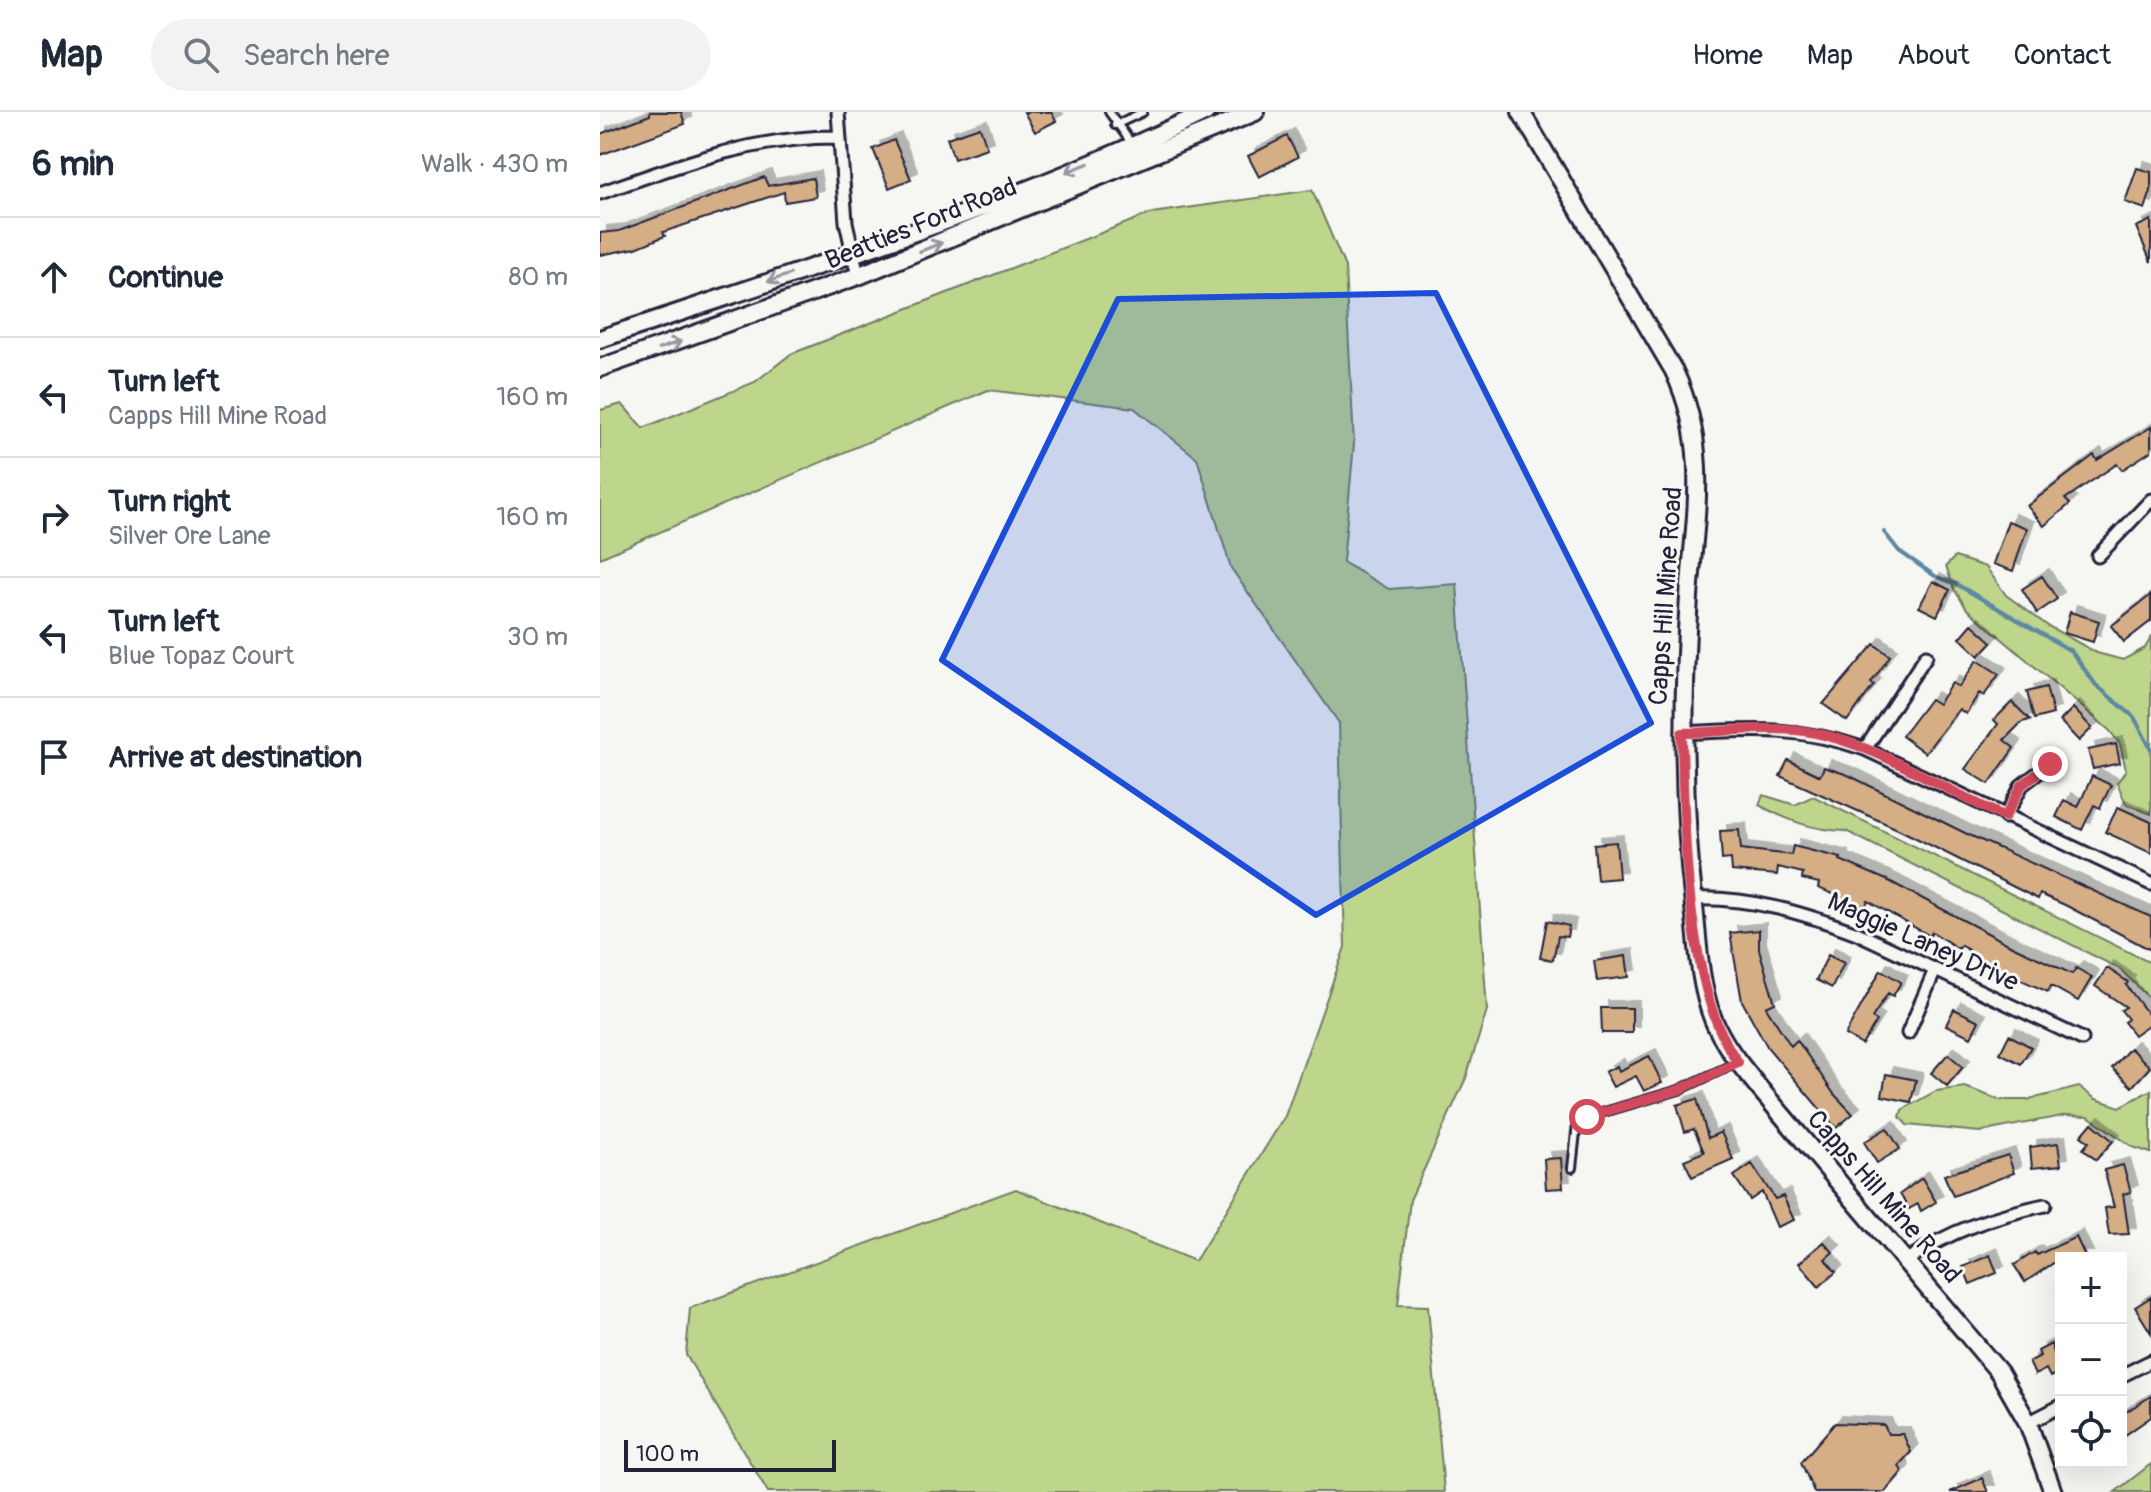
<!DOCTYPE html>
<html lang="en">
<head>
<meta charset="utf-8">
<style>
  :root { --surface:#fff; --page:#f2f2f3; --text:#1f2937; --muted:#747a83; --line:#e0e1e3 }
  body { margin:0; font-family:Pangolin,sans-serif; background:var(--page); color:var(--text) }
  .controls { position:absolute; right:24px; bottom:24px; display:grid; overflow:hidden; border-radius:0px; box-shadow:0 8px 32px #0002 }
  .controls button { width:72px; height:72px; display:grid; place-items:center; padding:0; border:0; border-bottom:2px solid var(--line); background:var(--surface); color:var(--text); font:40px sans-serif }
  .scale { position:absolute; left:24px; bottom:20px; width:212px; box-sizing:border-box; padding-left:8px; border:4px solid #22223b; border-top:0; font-size:22px; line-height:28px; white-space:nowrap; color:#22223b; -webkit-text-stroke:6px #f6f6f2; paint-order:stroke }
  .stop { position:absolute; width:24px; height:24px; margin:-18px; border:6px solid #d1495b; border-radius:50%; background:#fff }
  .stop.end { background:#d1495b; border-color:#fff; box-shadow:0 2px 8px #0008 }
  .list { margin:0; padding:0; list-style:none }
  h2 { display:flex; justify-content:space-between; align-items:center; height:104px; margin:0; padding:0 32px; font-size:34px }
  h2 small { font-size:26px; font-weight:400; color:var(--muted) }
  .list li { display:grid; grid-template-columns:52px 1fr auto; gap:24px; align-items:center; box-sizing:border-box; height:120px; padding:0 32px; border-top:2px solid var(--line) }
  .list b { display:block; font-size:30px; white-space:nowrap }
  .list p { margin:0; font-size:26px; white-space:nowrap; color:var(--muted) }
  .list em { font-size:26px; font-style:normal; color:var(--muted) }
  .icon { flex:none; width:44px; height:44px; fill:none; stroke:currentColor; stroke-width:2; stroke-linecap:round; stroke-linejoin:round }
  .map { position:relative; flex:none; width:1551px; height:1380px; overflow:hidden }
  header { display:flex; align-items:center; gap:48px; box-sizing:border-box; height:112px; padding:0 40px; background:var(--surface); border-bottom:2px solid var(--line) }
  header strong { font-size:38px }
  nav { display:flex; gap:44px; margin-inline-start:auto; font-size:28px }
  .search { width:560px; height:72px; background:var(--page); display:flex; align-items:center; gap:20px; box-sizing:border-box; padding:0 28px; border-radius:44px; color:var(--muted); font-size:30px }
  main { display:flex }
  aside { flex:1; background:var(--surface) }
  .map>svg:first-child { display:block }
  .green { fill:#bed58c; stroke:#707c64; stroke-width:2 }
  .lines { fill:none; stroke-linecap:round; stroke-linejoin:round }
  .stream { stroke:#5d88a1; stroke-width:4 }
  .building { fill:#d5ae86; stroke:#22223b; stroke-width:2; filter:url(#shadow) }
  .lane-casing { stroke:#22223b; stroke-width:12 }
  .street-casing { stroke:#22223b; stroke-width:17 }
  .secondary-casing { stroke:#22223b; stroke-width:22 }
  .lane { stroke:#f6f6f2; stroke-width:6 }
  .street { stroke:#f6f6f2; stroke-width:11 }
  .secondary { stroke:#f6f6f2; stroke-width:16 }
  .oneway { stroke:#9797a0 }
  .route { stroke:#d1495b; stroke-width:10 }
  .marked { fill:#1d4ed8; fill-opacity:0.2; stroke:#1d4ed8; stroke-width:6; stroke-linejoin:round }
  .labels { text-anchor:middle; dominant-baseline:central; stroke-width:6; stroke-linejoin:round; paint-order:stroke }
  .street-label { font-size:26px; fill:#22223b; stroke:#f6f6f2 }
</style>
</head>
<body>
<header>
<strong>Map</strong>
<div class="search"><svg class="icon" aria-label="search" viewBox="0 0 24 24"><circle cx="10" cy="10" r="6"/><path d="M15 15l6 6"/></svg>Search here</div>
<nav><a>Home</a><a>Map</a><a>About</a><a>Contact</a></nav>
</header>
<main>
<aside>
<h2>6 min<small>Walk · 430 m</small></h2>
<ul class="list">
<li><svg class="icon" aria-label="ahead" viewBox="0 0 24 24"><path d="M12 20V5M6 11l6-6 6 6"/></svg><div><b>Continue</b></div><em>80 m</em></li>
<li><svg class="icon" aria-label="left" viewBox="0 0 24 24"><path d="M17 20v-9H6M10 6l-5 5 5 5"/></svg><div><b>Turn left</b><p>Capps Hill Mine Road</p></div><em>160 m</em></li>
<li><svg class="icon" aria-label="right" viewBox="0 0 24 24"><path d="M7 20v-9h11M14 6l5 5-5 5"/></svg><div><b>Turn right</b><p>Silver Ore Lane</p></div><em>160 m</em></li>
<li><svg class="icon" aria-label="left" viewBox="0 0 24 24"><path d="M17 20v-9H6M10 6l-5 5 5 5"/></svg><div><b>Turn left</b><p>Blue Topaz Court</p></div><em>30 m</em></li>
<li><svg class="icon" aria-label="arrive" viewBox="0 0 24 24"><path d="M6 21V4h12l-3 4 3 4H6"/></svg><div><b>Arrive at destination</b></div></li>
</ul>
</aside>
<div class="map">
<svg width="1551" height="1380" viewBox="0 0 1551 1380">
  <defs>
    <filter id="shadow"><feDropShadow dx="7" dy="-7" stdDeviation="0" flood-color="#0004"/></filter>
  </defs>
  <rect width="100%" height="100%" fill="#f6f6f2"/>
  <filter id="ink" filterUnits="userSpaceOnUse"><feTurbulence type="fractalNoise" baseFrequency=".0125" numOctaves="2"/><feDisplacementMap in="SourceGraphic" scale="16" xChannelSelector="R" yChannelSelector="G"/><feConvolveMatrix kernelMatrix="1 2 1 2 8 2 1 2 1" color-interpolation-filters="sRGB"/></filter>
  <g filter="url(#ink)">
    <!-- green -->
    <path class="green" d="M712 78 745 155 754 332 743 450 789 477 857 472 887 898 866 966 810 1088 798 1193 828 1194 844 1380H168L86 1243 90 1196 416 1077 595 1149 685 1004 745 835 739 611 631 456 597 346 534 296 388 278 0 446V298L22 292 43 316 155 270 191 242 552 101Z
      M1355 445 1386 455 1406 483 1448 514 1497 541 1523 548 1545 536 1551 526V702L1526 692 1517 671 1526 658 1520 632 1509 618 1367 497 1354 477 1346 454Z
      M1163 683 1195 693 1213 684 1551 851V888L1520 857 1246 719C1212 718 1189 709 1159 693Z
      M1365 975 1400 988H1427L1479 975 1496 987 1520 995 1551 978V1041L1533 1035 1488 1004 1467 1003 1380 1020 1307 1013 1300 1005 1302 998 1336 979Z
      M1551 1352V1380H1515Z"/>
    <g class="lines">
      <!-- stream -->
      <path class="stream" d="M1284 420 1299 439 1335 464 1358 473 1471 539 1496 573 1534 605 1551 637"/>
    </g>
    <!-- building -->
    <path class="building" d="M50 0H81L85 12 0 43V22L50 3Z
      M424 0H451L456 9 435 20Z
      M380 15 387 36 354 47 347 26Z
      M687 24 698 45 659 65 648 44Z
      M294 28 311 67 289 76 273 37Z
      M1537 56 1551 60V79L1545 97 1525 90Z
      M164 65 168 74 213 66 216 85 185 90 184 80 63 120 65 124 36 136 0 143V121L19 119Z
      M1551 108V150L1536 115Z
      M1551 315V339L1522 358 1517 352 1465 387 1470 392 1444 414 1427 394 1494 343 1497 348Z
      M1408 409 1427 416 1413 459 1393 452Z
      M1442 464 1457 487 1437 501 1422 477Z
      M1333 469 1350 478 1337 504 1319 495Z
      M1551 483V509L1524 530 1511 514Z
      M1470 500 1499 509 1493 530 1464 521Z
      M1372 512 1392 530 1379 544 1360 526Z
      M1274 532 1290 544 1271 571 1274 573 1247 609 1223 592Z
      M1377 548 1399 562 1384 584 1379 581 1366 602 1359 597 1325 641 1302 624 1330 587 1338 592 1352 571 1359 575Z
      M1446 575 1453 602 1434 607 1427 580Z
      M1412 590 1430 608 1422 610 1404 628 1414 636 1389 672 1365 657 1398 612 1394 608Z
      M1473 596 1492 616 1479 629 1460 609Z
      M1516 632 1520 651 1493 657 1488 638Z
      M1188 648 1220 664 1224 655 1248 663 1365 721 1551 805V838L1465 793 1440 782 1438 787 1300 718 1180 664Z
      M1492 664 1511 673 1500 696 1494 693 1482 718 1456 705 1464 688 1478 695Z
      M1518 695 1551 710V741L1505 720Z
      M1139 718 1141 737 1191 743 1193 734 1241 746 1240 748 1289 769 1412 834 1472 862 1476 856 1492 865 1478 889 1451 874 1448 880 1390 854 1361 833 1359 837 1332 820 1330 824 1268 789 1265 795 1218 776 1219 771 1202 767 1203 761 1178 755 1177 763 1132 759 1131 747 1122 748 1120 719Z
      M1016 730 1019 766 997 768 994 732Z
      M947 809 969 814 967 825 958 824 953 848 940 846Z
      M1159 818V837L1175 891 1166 895 1191 934 1197 928 1234 982 1253 1002 1236 1016 1168 936 1142 889 1130 821Z
      M1228 843 1244 851 1232 876 1216 868Z
      M1026 844 1029 865 997 869 994 849Z
      M1507 856 1528 870 1526 873 1551 906V911L1534 923 1524 910 1528 907 1521 898 1526 895 1495 874Z
      M1281 858 1301 870 1293 884 1288 881 1272 906 1277 909 1262 933 1245 923Z
      M1001 896H1032V921H1002Z
      M1354 897 1379 909 1371 925 1346 913Z
      M1409 923 1431 935 1421 952 1400 941Z
      M1530 936 1550 955 1532 975 1512 956Z
      M1348 942 1363 955 1347 974 1331 961Z
      M1049 944 1062 971 1044 979 1036 964 1013 975 1005 960 1017 954 1019 959Z
      M1286 962 1316 968 1311 990 1282 984Z
      M1097 987 1108 1026 1121 1020 1133 1047 1092 1065 1084 1048 1104 1040 1094 1017 1085 1020 1077 993Z
      M1492 1011 1513 1029 1496 1048 1483 1037 1489 1030 1481 1024Z
      M1287 1016 1300 1037 1277 1051 1264 1030Z
      M1458 1031 1461 1053 1432 1056 1430 1035Z
      M1408 1043 1414 1061 1353 1084 1344 1063Z
      M961 1046 963 1076 946 1077 944 1047Z
      M1152 1052 1175 1087 1183 1084 1194 1108 1177 1115 1162 1080 1150 1088 1134 1064Z
      M1523 1053 1531 1080 1523 1082 1529 1122 1509 1123 1505 1096 1514 1095 1504 1058Z
      M1322 1066 1336 1090 1321 1099 1318 1092 1309 1097 1300 1082Z
      M1476 1125 1486 1146H1461L1425 1170 1414 1153 1435 1140 1437 1143Z
      M1224 1130 1233 1140 1225 1147 1236 1160 1219 1175 1199 1151Z
      M1390 1143 1397 1161 1370 1172 1363 1155Z
      M1551 1185V1221L1535 1195Z
      M1451 1232 1461 1259 1450 1265 1446 1257 1435 1263 1429 1250 1440 1244 1438 1239Z
      M1551 1284V1305L1521 1326V1303Z
      M1235 1311 1284 1313 1288 1322H1303L1311 1340 1299 1353 1302 1360 1285 1380H1214L1201 1350Z
      M1382 1366 1388 1380H1350Z"/>
    <g class="lines">
      <defs>
        <path id="lane" d="M509 0 532 32
          M515 13 543 0
          M972 1056 977 1011 987 1005 1079 978 1138 950"/>
        <path id="street" d="M238 0 246 110 258 164
          M0 81C79 53 155 24 239 25
          M1498 444 1551 388
          M1082 621C1153 618 1195 613 1265 637L1551 772
          M1265 637 1326 544
          M1405 705 1422 673 1450 652
          M1093 787C1151 785 1203 801 1257 821L1482 927
          M1308 921 1335 858
          M1307 1148C1351 1118 1394 1104 1445 1093
          M1521 1264 1551 1249
          M1428 1311 1461 1294"/>
        <path id="secondary" d="M921 0 1074 259C1110 336 1095 403 1089 485 1082 589 1082 689 1094 794 1098 831 1099 871 1113 907 1124 934 1142 955 1160 977L1399 1260 1428 1311 1453 1380
          M0 227C204 158 412 94 606 0
          M0 256 258 164 655 0"/>
      </defs>
      <!-- lane casing -->
      <use href="#lane" class="lane-casing"/>
      <!-- street casing -->
      <use href="#street" class="street-casing"/>
      <!-- secondary casing -->
      <use href="#secondary" class="secondary-casing"/>
      <!-- lane -->
      <use href="#lane" class="lane"/>
      <!-- street -->
      <use href="#street" class="street"/>
      <!-- secondary -->
      <use href="#secondary" class="secondary"/>
    </g>
    <!-- one-way arrows -->
    <defs><path id="oneway-shaft" d="M-6 0H5M1.5-3L5.5 0L1.5 3" fill="none" stroke-width="1.6" stroke-linecap="round" stroke-linejoin="round" transform="scale(2)"/></defs>
    <g class="oneway">
      <use href="#oneway-shaft" transform="translate(477 56) rotate(158)"/>
      <use href="#oneway-shaft" transform="translate(331 135) rotate(-22)"/>
      <use href="#oneway-shaft" transform="translate(179 166) rotate(161)"/>
      <use href="#oneway-shaft" transform="translate(70 233) rotate(-19)"/>
    </g>
  </g>
  <g class="lines" filter="url(#ink)">
    <!-- route -->
    <path class="route" d="M987 1005 1079 978 1138 950C1086 882 1083 708 1082 621 1121 620 1164 614 1204 619 1272 629 1342 677 1405 705L1422 673 1450 652"/>
  </g>
  <!-- marked area -->
  <path class="marked" d="M836 181 1051 611 716 803 342 548 518 187Z"/>
  <g class="labels">
    <!-- street labels -->
    <g class="street-label">
      <text transform="translate(321 112) rotate(-22)">Beatties Ford Road</text>
      <text transform="translate(1066 484) rotate(-86)">Capps Hill Mine Road</text>
      <text transform="translate(1323 830) rotate(24)">Maggie Laney Drive</text>
      <text transform="translate(1284 1085) rotate(49)">Capps Hill Mine Road</text>
    </g>
  </g>
</svg>
<div class="controls">
<button>+</button>
<button>−</button>
<button><svg class="icon" aria-label="locate" viewBox="0 0 24 24"><circle cx="12" cy="12" r="6"/><path d="M12 2v4M12 18v4M2 12h4M18 12h4"/></svg></button>
</div>
<div class="scale">100 m</div>
<div class="stop" style="left:987px;top:1005px"></div>
<div class="stop end" style="left:1450px;top:652px"></div>
</div>
</main>
</body>
</html>
